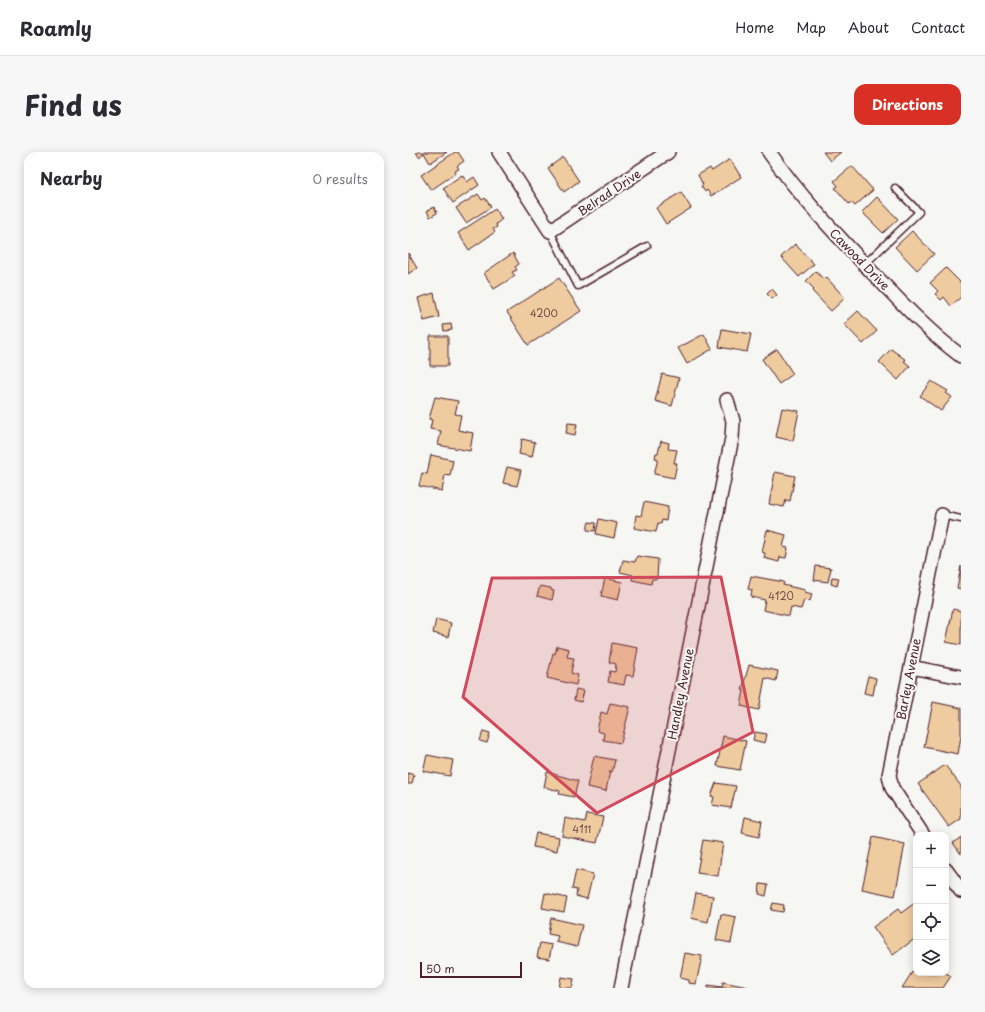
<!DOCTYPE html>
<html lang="en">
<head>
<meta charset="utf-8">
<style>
  :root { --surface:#fff; --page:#f7f7f7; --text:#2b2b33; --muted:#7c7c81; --line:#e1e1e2; --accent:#d93025 }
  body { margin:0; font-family:"Playpen Sans",sans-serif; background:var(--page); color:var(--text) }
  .controls { position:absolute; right:12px; bottom:12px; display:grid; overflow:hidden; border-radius:8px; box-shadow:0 2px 10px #0003 }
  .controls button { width:36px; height:36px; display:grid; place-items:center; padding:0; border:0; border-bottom:1px solid var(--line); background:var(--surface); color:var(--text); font:20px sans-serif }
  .scale { position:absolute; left:12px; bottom:10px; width:102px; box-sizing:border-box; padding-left:4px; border:2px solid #4a1f2b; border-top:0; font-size:11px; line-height:14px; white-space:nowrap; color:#4a1f2b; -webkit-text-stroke:3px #f6f6f2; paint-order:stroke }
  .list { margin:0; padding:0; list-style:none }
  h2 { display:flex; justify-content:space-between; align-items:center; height:52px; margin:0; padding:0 16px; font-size:17px }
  h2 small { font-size:13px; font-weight:400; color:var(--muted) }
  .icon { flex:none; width:22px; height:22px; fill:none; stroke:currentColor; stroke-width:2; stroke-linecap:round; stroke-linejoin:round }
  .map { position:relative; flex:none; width:553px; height:836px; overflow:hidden; border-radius:12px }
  header { display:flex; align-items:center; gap:24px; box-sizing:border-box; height:56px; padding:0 20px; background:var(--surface); border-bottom:1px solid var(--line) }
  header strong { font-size:19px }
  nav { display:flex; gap:22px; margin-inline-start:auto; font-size:14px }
  .intro { display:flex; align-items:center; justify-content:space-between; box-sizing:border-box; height:96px; padding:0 24px }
  h1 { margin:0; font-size:28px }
  .button { padding:10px 18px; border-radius:12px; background:var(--accent); color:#fff; font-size:14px; font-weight:700 }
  main { display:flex; gap:24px; padding:0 24px }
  aside { flex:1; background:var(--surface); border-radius:12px; box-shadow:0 2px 10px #0003 }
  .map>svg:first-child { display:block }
  .building { fill:#efcba0; stroke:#4a1f2b }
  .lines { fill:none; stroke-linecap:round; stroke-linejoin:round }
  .lane-casing { stroke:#4a1f2b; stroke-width:9 }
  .street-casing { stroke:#4a1f2b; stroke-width:16 }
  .lane { stroke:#f6f6f2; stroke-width:6 }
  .street { stroke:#f6f6f2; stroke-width:13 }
  .marked { fill:#d1495b; fill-opacity:0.2; stroke:#d1495b; stroke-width:3; stroke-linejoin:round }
  .labels { text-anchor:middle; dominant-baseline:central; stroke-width:4; stroke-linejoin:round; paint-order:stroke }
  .number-label { font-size:10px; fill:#734a48 }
  .street-label { font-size:12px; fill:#4a1f2b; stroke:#f6f6f2 }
</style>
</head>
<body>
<header>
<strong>Roamly</strong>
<nav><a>Home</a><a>Map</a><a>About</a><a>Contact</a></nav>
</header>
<div class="intro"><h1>Find us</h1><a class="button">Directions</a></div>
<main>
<aside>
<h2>Nearby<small>0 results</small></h2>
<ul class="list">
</ul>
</aside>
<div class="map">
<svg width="553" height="836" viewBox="0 0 553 836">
  <rect width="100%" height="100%" fill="#f6f6f2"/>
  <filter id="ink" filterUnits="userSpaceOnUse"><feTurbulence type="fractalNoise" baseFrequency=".025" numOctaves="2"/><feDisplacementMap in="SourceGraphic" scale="8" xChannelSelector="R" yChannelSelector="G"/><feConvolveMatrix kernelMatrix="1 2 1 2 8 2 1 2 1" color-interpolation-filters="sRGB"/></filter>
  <g filter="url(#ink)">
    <!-- building -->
    <path class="building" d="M8 0H39L22 11 16 1 11 5Z
      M47 0H50L56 9 49 14 51 17 47 19 48 21 23 38 13 23Z
      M415 0H433L422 9Z
      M155 5 171 29 156 40 140 16Z
      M322 7 333 25 303 44 299 38 297 40 293 34 295 33 290 23 302 16 304 19Z
      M444 14 465 38 447 54 443 50 441 52 427 36 430 34 426 29Z
      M54 23 59 30 66 25 71 33 45 51 35 36Z
      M273 40 283 56 258 72 248 56Z
      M70 42 74 48 77 46 83 55 58 71 48 56Z
      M469 45 490 67 475 81 454 60Z
      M26 55 29 61 22 65 19 59Z
      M87 57 94 67 88 72 89 75 85 77 87 80 61 98 50 81Z
      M504 79 526 102 509 118 487 95Z
      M387 92 406 112 391 125 373 105Z
      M0 101 9 116 0 122Z
      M105 101 111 112 107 115 109 118 104 120 107 124 86 137 76 121Z
      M538 116 553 131V145L543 154 536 145 533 148 527 142 530 139 522 131Z
      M408 119 415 127 418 125 437 146 423 159 404 139 406 137 398 129Z
      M151 126 173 159 120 193 99 160Z
      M364 137 369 143 364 147 359 142Z
      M26 141 31 165 16 169 10 146Z
      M450 159 469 179 455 192 436 172Z
      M43 172 44 178 36 179 35 173Z
      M314 177 343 182 339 200 311 195Z
      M296 182 304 197 279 212 270 196Z
      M22 184H40V214H22Z
      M369 197 385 222 371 232 354 207Z
      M483 197 498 208 496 209 502 214 490 228 471 210Z
      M254 222 271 226 264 254 247 249Z
      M523 229 540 239 538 241 544 245 533 259 512 244Z
      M27 245 50 249 47 262 53 263 50 278 65 281 62 299 30 293 33 279 22 277 24 268 21 267Z
      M374 256 391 259 385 289 368 285Z
      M160 271 169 272 167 283 158 281Z
      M114 287 127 290 124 305 111 302Z
      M253 289 261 291 260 297 269 298 266 311H269L266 326 246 322 250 307 247 306 248 301H250Z
      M23 303 45 308 42 324 37 323 34 339 11 334 14 321 19 322Z
      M99 315 113 318 109 334 95 331Z
      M367 320 387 324 382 349 378 348 376 355 361 352Z
      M236 350 260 355 258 369 254 368 253 372 250 371 248 380 226 376 228 363 233 364Z
      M191 367 209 371 206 386 188 382Z
      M181 370 188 371 187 379 179 378Z
      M359 378 378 383 375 395 380 396 378 406 372 405 371 410 356 406 357 401 354 400Z
      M229 404 250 407 249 427H244L243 432 224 428 225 423 212 420 215 408 227 410Z
      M408 414 423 416 420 430 406 428Z
      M553 414V437L549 436Z
      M343 424 376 430 375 433 397 438V440L404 442 402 449 396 448 393 457 383 455 381 464 355 458 357 448 343 445 344 438 340 437Z
      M424 425 431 426 429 434 423 432Z
      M197 426 214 430 210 448 193 444Z
      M132 434 143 436V438L146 439 144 448 129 444Z
      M545 457 553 459V493L538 490Z
      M28 467 43 471 40 485 25 481Z
      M204 491 230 496 225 524 218 523 216 533 200 530 202 519 207 520 208 512 201 510Z
      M149 494 161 497 159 505 166 506 163 521 170 523 168 533 139 526 145 501 147 502Z
      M341 513 370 519 368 529 357 526 351 558 333 554 336 538H334Z
      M460 524 468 526 465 543 456 541Z
      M168 537 176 539 173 550 166 548Z
      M525 550 553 556V584L550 602 516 595Z
      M202 551 222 555 213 591 195 588 196 581 189 579 193 560 199 562Z
      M75 579 82 581 79 591 72 589Z
      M347 580 359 582 357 591 345 588Z
      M315 584 338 589 332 618 309 614Z
      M19 603 45 608 42 624 15 619Z
      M186 604 207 608 204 620 202 619 198 639 179 635Z
      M537 613 553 634V667L541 675 510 632Z
      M139 620 170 629 166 645 151 642 152 639 136 635Z
      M0 621 6 623 4 632H0Z
      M308 631 328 634 323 656 304 653 306 645 303 644Z
      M179 662 195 665 189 691 154 684 157 666 177 670Z
      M337 665 354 669 351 685 334 681Z
      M128 681 151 685 149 699 125 695Z
      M465 685 497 692 487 744 454 737Z
      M553 685V702L545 691Z
      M295 688 315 691 310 724 289 721Z
      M168 718 185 722 179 747 168 744 169 738 164 737Z
      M352 732 360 733 358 744 351 742Z
      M137 741 159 746 156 760 134 756Z
      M288 741 305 744 300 770 283 766Z
      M508 750V786L485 803 465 775 490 757 493 761Z
      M365 751 376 753 375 760 363 758Z
      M313 762 328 765 323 791 308 788Z
      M143 766 174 773 169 795 148 790 150 784 140 782Z
      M132 791 144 793 141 807 129 805Z
      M277 801 294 804 288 832 281 831V828L272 826Z
      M508 814V821H538L543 824 535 836H494Z
      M153 825 166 827 164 836H151Z
      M315 830 340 835V836H300V833L314 835Z"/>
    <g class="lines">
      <defs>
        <path id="lane" d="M142 79 170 134 239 94
          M457 112 511 60 487 36
          M534 363 553 367"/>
        <path id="street" d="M91 0 142 79 260 0
          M361 0C390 42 425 79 460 116 490 147 518 178 553 204
          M503 515 553 525
          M515 683 484 636 481 623 534 363
          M538 718 553 739
          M213 836 324 286 325 269 319 248"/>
      </defs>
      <!-- lane casing -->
      <use href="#lane" class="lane-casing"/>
      <!-- street casing -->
      <use href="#street" class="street-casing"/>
      <!-- lane -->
      <use href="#lane" class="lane"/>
      <!-- street -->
      <use href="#street" class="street"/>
    </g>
  </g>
  <!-- marked area -->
  <path class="marked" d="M313 425 345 580 189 661 55 545 84 426Z"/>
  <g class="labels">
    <!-- number labels -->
    <g class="number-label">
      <text x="136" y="160">4200</text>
      <text x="373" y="443">4120</text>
      <text x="174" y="676">4111</text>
    </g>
    <!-- street labels -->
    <g class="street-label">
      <text transform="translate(201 40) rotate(-34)">Belrad Drive</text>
      <text transform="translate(452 107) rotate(46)">Cawood Drive</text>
      <text transform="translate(500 527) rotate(-79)">Barley Avenue</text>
      <text transform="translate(272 542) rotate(-79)">Handley Avenue</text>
    </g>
  </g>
</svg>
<div class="controls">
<button>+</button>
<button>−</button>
<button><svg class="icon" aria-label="locate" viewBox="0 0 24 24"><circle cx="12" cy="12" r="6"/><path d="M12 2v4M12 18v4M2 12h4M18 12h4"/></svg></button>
<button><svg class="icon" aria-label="layers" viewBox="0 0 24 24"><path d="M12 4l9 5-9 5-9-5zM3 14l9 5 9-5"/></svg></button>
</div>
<div class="scale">50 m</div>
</div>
</main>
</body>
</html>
